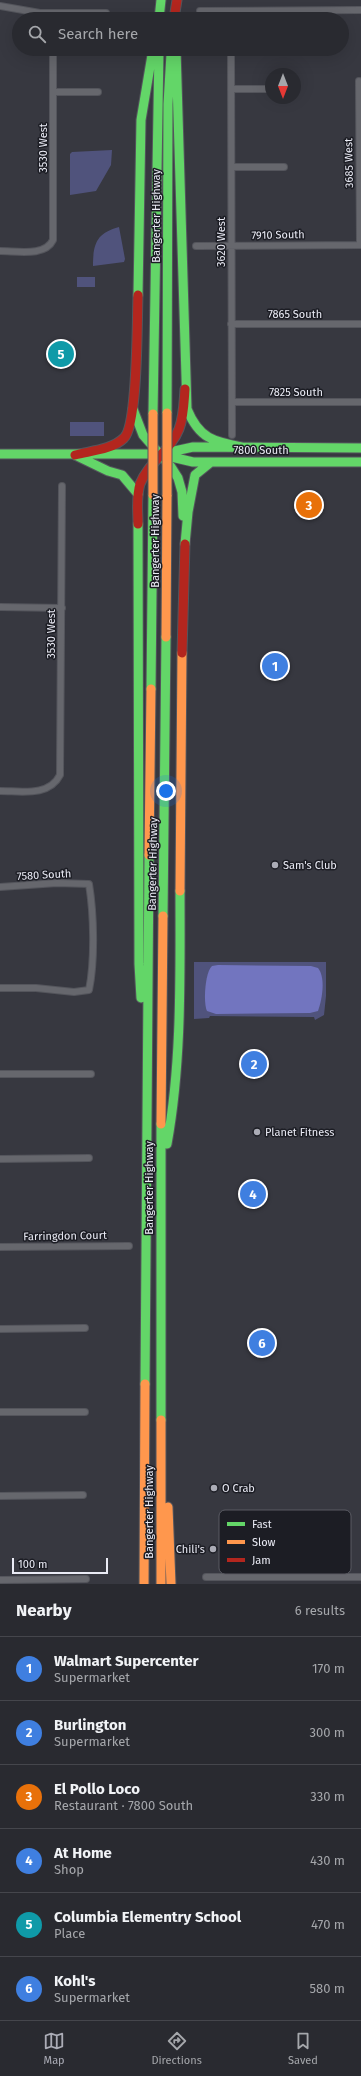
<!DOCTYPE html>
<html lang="en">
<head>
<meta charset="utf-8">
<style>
  :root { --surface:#292a30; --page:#35363c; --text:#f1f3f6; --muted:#a5a7ab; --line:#45464c; --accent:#abacb6 }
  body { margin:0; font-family:"Fira Sans",sans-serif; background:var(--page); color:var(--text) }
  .compass { position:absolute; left:265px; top:68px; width:36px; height:36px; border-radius:50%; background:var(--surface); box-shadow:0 4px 16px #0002; rotate:180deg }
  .scale { position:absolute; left:12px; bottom:10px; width:96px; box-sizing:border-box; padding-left:4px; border:2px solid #eaebf5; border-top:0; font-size:11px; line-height:14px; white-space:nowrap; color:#eaebf5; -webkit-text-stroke:3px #1c1d24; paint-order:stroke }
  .you { position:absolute; left:166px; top:791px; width:14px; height:14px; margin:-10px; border:3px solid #fff; border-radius:50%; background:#1a73e8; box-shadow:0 0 0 6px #1a73e833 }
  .badge { display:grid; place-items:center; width:26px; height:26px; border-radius:50%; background:var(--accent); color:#fff; font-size:13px; font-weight:700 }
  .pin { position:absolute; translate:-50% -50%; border:2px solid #fff; box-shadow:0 1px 4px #0006 }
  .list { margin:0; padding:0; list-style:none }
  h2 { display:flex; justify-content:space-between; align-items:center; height:52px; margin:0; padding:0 16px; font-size:17px }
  h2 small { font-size:13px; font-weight:400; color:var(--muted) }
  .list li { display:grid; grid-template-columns:26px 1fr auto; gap:12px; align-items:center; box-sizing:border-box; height:64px; padding:0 16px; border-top:1px solid var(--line) }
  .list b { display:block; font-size:15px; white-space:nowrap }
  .list p { margin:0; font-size:13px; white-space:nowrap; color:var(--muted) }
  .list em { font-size:13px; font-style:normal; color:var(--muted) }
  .icon { flex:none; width:22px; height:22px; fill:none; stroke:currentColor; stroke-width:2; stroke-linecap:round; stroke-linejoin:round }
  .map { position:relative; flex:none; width:361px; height:1584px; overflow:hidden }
  .search { position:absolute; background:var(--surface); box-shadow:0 4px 16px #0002; left:12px; right:12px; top:12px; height:44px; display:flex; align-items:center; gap:10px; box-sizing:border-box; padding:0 14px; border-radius:22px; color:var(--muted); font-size:15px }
  .sheet { height:436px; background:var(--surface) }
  nav { display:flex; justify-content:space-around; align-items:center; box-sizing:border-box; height:56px; border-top:1px solid var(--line); background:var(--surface); font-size:11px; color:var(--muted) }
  nav a { display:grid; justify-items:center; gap:2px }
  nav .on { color:var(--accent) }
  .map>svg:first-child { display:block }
  .green { fill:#50537c }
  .water { fill:#7275bf }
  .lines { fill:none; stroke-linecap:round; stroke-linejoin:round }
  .street-casing { stroke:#54555c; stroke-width:8 }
  .fast-casing { stroke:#54555c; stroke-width:11 }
  .slow-casing { stroke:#54555c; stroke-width:11 }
  .jam-casing { stroke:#54555c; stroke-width:11 }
  .street { stroke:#66676d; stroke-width:6 }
  .fast { stroke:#63d668; stroke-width:9 }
  .slow { stroke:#ff974d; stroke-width:9 }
  .jam { stroke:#b3261e; stroke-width:9 }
  .slow-bridge-casing { stroke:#54555c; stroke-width:11; stroke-linecap:butt }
  .slow-bridge { stroke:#ff974d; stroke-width:9 }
  .poi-dot { fill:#abacb6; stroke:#1c1d24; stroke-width:1.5 }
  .labels { text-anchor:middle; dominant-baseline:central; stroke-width:3; stroke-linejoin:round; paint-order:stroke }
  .street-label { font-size:11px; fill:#eaebf5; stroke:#1c1d24 }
  .poi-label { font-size:11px; fill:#eaebf5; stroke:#1c1d24; text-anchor:start }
  .key { fill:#1c1d24; stroke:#5a5b63; stroke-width:1 }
  .key-label { font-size:11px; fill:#eaebf5 }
</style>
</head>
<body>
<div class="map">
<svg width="361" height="1584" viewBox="0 0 361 1584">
  <rect width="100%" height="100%" fill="#373840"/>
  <!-- green -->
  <path class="green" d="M112 150 111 165 96 191 70 195V154L72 152Z
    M119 227 125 259 124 262 93 266C93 243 97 233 119 227Z
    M77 277H95V287H77Z
    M70 422H104V436H70Z
    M194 962H326V996L324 1015 315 1020 314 1017 210 1016 209 1018 194 1019Z"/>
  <!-- water -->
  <path class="water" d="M218 965 311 966 318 968C326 978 322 1000 318 1011L310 1013 216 1014 207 1011C203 1003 205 972 212 966Z"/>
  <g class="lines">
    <defs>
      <path id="street" d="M0 6 40 13H106
        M200 11 361 10
        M231 49 232 435
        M359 81 360 245
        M231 89H271
        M53 92H98
        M232 167H284
        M196 246 361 245
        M0 251C17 251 45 257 53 240V49
        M231 324H360
        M232 402H361
        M0 607 62 608
        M0 791C21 791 49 797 60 775L62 486
        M0 887 57 883 89 884C94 915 95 960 89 990L74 992 36 988H0
        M0 1074H91
        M0 1159 89 1158
        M0 1247 129 1246
        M0 1329 85 1328
        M0 1412H85
        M0 1496 83 1495
        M206 1577H361
        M0 1580 86 1579"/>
      <path id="fast" d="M159 19 161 0
        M176 49 187 409C200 441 216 442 247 448
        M138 295 141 120 153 49
        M133 409 143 435 171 467 178 478 182 492 183 516
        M167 413 168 104 171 54
        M153 414 159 49
        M0 454H161L193 447 361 448
        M75 455 108 471 122 475 138 494
        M163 455 193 462H361
        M138 524 139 964 141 998
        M185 544 188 512 195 475 211 462
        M151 689 153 495
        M163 916 166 637
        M167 1144C182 1061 180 975 180 891
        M145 1384 149 855
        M161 1420V1124"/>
      <path id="slow" d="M166 637 167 495
        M149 855 151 689
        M180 891 182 653
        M161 1124 163 916
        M161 1420V1584
        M168 1507 171 1584
        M144 1584 145 1384"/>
      <path id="jam" d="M174 19 177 0
        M75 455C90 451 112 450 124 438 138 425 137 319 138 295
        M138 524C138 511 136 497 140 484 148 463 171 450 179 429 184 416 184 402 185 389
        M182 653 185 544"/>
    </defs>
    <!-- street casing -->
    <use href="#street" class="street-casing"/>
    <!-- fast casing -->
    <use href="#fast" class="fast-casing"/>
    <!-- slow casing -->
    <use href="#slow" class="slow-casing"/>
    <!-- jam casing -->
    <use href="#jam" class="jam-casing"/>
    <!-- street -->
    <use href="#street" class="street"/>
    <!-- fast -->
    <use href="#fast" class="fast"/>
    <!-- slow -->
    <use href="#slow" class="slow"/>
    <!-- jam -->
    <use href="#jam" class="jam"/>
    <defs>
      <path id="slow-bridge" d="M167 413V495
        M153 414V495"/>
    </defs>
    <!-- slow-bridge casing -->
    <use href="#slow-bridge" class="slow-bridge-casing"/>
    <!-- slow-bridge -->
    <use href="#slow-bridge" class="slow-bridge"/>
  </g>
  <!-- markers -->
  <g class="poi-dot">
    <circle cx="275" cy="865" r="4"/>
    <circle cx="257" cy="1132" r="4"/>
    <circle cx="214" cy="1488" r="4"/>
    <circle cx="213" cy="1549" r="4"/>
  </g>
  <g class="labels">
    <!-- street labels -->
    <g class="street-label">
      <text transform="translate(43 148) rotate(-90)">3530 West</text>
      <text transform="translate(349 163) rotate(-91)">3685 West</text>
      <text transform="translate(156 216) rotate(-90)">Bangerter Highway</text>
      <text transform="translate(278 235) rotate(-1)">7910 South</text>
      <text transform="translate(221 242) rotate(-90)">3620 West</text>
      <text x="295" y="314">7865 South</text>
      <text x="296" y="392">7825 South</text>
      <text x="261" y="450">7800 South</text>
      <text transform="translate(155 541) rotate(-90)">Bangerter Highway</text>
      <text transform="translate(51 634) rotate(-90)">3530 West</text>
      <text transform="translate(153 864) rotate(-89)">Bangerter Highway</text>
      <text transform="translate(44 875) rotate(-3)">7580 South</text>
      <text transform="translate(149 1188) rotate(-90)">Bangerter Highway</text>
      <text transform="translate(65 1236) rotate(-1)">Farringdon Court</text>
      <text transform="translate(149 1512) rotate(-90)">Bangerter Highway</text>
    </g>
    <!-- poi labels -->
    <g class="poi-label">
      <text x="283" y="865">Sam's Club</text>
      <text x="265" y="1132">Planet Fitness</text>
      <text x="222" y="1488">O Crab</text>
      <text x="205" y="1549" text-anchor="end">Chili's</text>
    </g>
  </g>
  <!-- legend -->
  <rect x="219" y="1510" width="132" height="64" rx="6" class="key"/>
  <rect x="227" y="1522" width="18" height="4" fill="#63d668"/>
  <rect x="227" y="1540" width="18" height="4" fill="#ff974d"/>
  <rect x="227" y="1558" width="18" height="4" fill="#b3261e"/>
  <g class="key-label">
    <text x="252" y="1528">Fast</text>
    <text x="252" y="1546">Slow</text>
    <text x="252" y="1564">Jam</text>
  </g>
</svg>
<svg class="compass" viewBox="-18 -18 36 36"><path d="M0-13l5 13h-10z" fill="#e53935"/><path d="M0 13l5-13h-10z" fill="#a5a7ab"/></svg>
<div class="scale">100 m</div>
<div class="you"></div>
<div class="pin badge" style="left:275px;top:666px;background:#3f7fe0">1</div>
<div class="pin badge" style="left:254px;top:1064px;background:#3f7fe0">2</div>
<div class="pin badge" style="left:309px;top:505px;background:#e8710a">3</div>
<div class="pin badge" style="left:253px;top:1194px;background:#3f7fe0">4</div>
<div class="pin badge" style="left:61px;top:354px;background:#0f9aa8">5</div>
<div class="pin badge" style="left:262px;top:1343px;background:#3f7fe0">6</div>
<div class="search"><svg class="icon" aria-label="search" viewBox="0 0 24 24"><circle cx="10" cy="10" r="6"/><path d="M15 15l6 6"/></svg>Search here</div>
</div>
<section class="sheet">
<h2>Nearby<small>6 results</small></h2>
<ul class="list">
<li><span class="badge" style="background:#3f7fe0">1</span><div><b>Walmart Supercenter</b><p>Supermarket</p></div><em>170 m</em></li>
<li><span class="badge" style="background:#3f7fe0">2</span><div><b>Burlington</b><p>Supermarket</p></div><em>300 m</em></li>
<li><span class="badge" style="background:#e8710a">3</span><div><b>El Pollo Loco</b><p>Restaurant · 7800 South</p></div><em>330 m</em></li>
<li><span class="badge" style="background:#3f7fe0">4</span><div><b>At Home</b><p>Shop</p></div><em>430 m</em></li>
<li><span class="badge" style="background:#0f9aa8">5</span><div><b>Columbia Elementry School</b><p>Place</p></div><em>470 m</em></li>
<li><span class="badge" style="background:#3f7fe0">6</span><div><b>Kohl's</b><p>Supermarket</p></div><em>580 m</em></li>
</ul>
</section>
<nav>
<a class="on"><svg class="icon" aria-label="map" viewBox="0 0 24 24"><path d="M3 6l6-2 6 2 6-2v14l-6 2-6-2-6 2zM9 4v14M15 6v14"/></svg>Map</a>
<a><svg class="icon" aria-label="directions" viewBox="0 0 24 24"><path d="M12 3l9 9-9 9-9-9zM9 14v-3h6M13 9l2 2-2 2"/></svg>Directions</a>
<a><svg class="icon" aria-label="saved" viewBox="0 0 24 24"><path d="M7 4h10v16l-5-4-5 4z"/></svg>Saved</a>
</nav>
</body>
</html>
